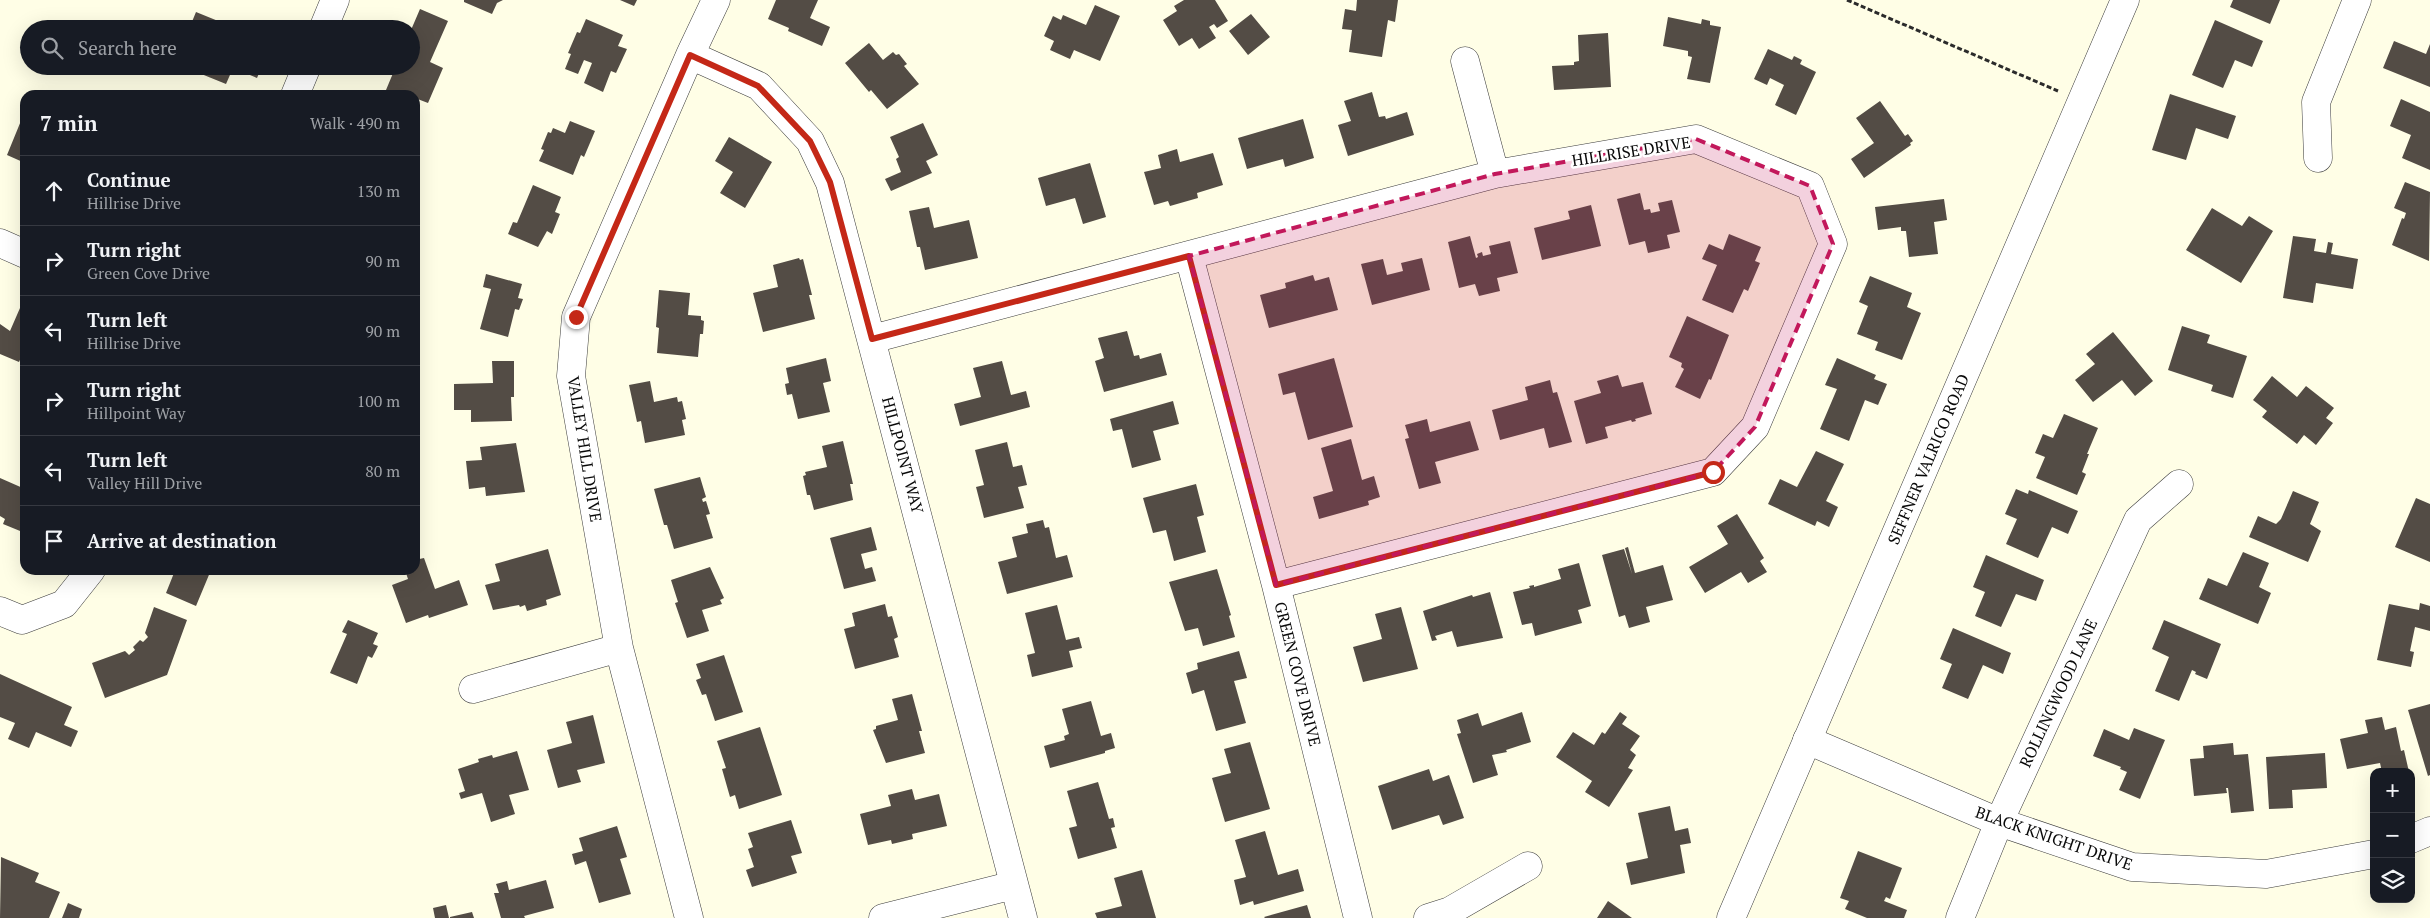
<!DOCTYPE html>
<html lang="en">
<head>
<meta charset="utf-8">
<style>
  :root { --surface:#171b24; --page:#242831; --text:#f1f3f6; --muted:#9ea1a6; --line:#363941 }
  body { margin:0; font-family:"PT Serif",serif; background:var(--page); color:var(--text) }
  .controls { position:absolute; right:15px; bottom:15px; display:grid; overflow:hidden; border-radius:10px; box-shadow:0 5px 20px #0002 }
  .controls button { width:45px; height:45px; display:grid; place-items:center; padding:0; border:0; border-bottom:1px solid var(--line); background:var(--surface); color:var(--text); font:25px sans-serif }
  .stop { position:absolute; width:15px; height:15px; margin:-11px; border:4px solid #c42817; border-radius:50%; background:#fff }
  .stop.end { background:#c42817; border-color:#fff; box-shadow:0 1px 5px #0008 }
  .list { margin:0; padding:0; list-style:none }
  h2 { display:flex; justify-content:space-between; align-items:center; height:65px; margin:0; padding:0 20px; font-size:21px }
  h2 small { font-size:16px; font-weight:400; color:var(--muted) }
  .list li { display:grid; grid-template-columns:32px 1fr auto; gap:15px; align-items:center; box-sizing:border-box; height:70px; padding:0 20px; border-top:1px solid var(--line) }
  .list b { display:block; font-size:19px; white-space:nowrap }
  .list p { margin:0; font-size:16px; white-space:nowrap; color:var(--muted) }
  .list em { font-size:16px; font-style:normal; color:var(--muted) }
  .icon { flex:none; width:28px; height:28px; fill:none; stroke:currentColor; stroke-width:2; stroke-linecap:round; stroke-linejoin:round }
  .map { position:relative; flex:none; width:2430px; height:918px; overflow:hidden }
  .search { position:absolute; background:var(--surface); box-shadow:0 5px 20px #0002; left:20px; top:20px; width:400px; height:55px; display:flex; align-items:center; gap:12px; box-sizing:border-box; padding:0 18px; border-radius:28px; color:var(--muted); font-size:19px }
  .panel { position:absolute; background:var(--surface); box-shadow:0 5px 20px #0002; left:20px; top:90px; width:400px; height:485px; border-radius:15px }
  .map>svg:first-child { display:block }
  .building { fill:#534c45 }
  .lines { fill:none; stroke-linecap:round; stroke-linejoin:round }
  .minor-casing { stroke:#3c3c3c; stroke-width:29 }
  .tertiary-casing { stroke:#3c3c3c; stroke-width:29 }
  .path { stroke:#2b2b2b; stroke-width:3; stroke-dasharray:5 2.5; stroke-linecap:butt }
  .minor { stroke:#fff; stroke-width:28 }
  .tertiary { stroke:#fff; stroke-width:28 }
  .route { stroke:#c42817; stroke-width:6 }
  .marked { fill:#c2185b; fill-opacity:0.2; stroke:#c2185b; stroke-width:4; stroke-dasharray:10 6; stroke-linejoin:round }
  .labels { text-anchor:middle; dominant-baseline:central; stroke-width:5; stroke-linejoin:round; paint-order:stroke }
  .street-label { font-size:16px; fill:#090909; stroke:#fff }
</style>
</head>
<body>
<div class="map">
<svg width="2430" height="918" viewBox="0 0 2430 918">
  <rect width="100%" height="100%" fill="#fffee6"/>
  <!-- building -->
  <path class="building" d="M464 0H503L497 3 492 14 464 2Z
    M620 0H637L634 6Z
    M776 0H818L810 18 830 27 822 46 788 31 789 28 768 19Z
    M1184 0H1215L1228 21 1217 28 1214 24 1209 27 1216 38 1199 49 1192 38 1179 46 1163 20 1177 11 1174 6Z
    M1357 0H1398L1395 22 1388 20 1382 57 1349 52 1352 30 1342 29 1345 9 1356 11Z
    M2233 0H2280L2270 24 2230 7Z
    M1095 5 1120 16 1100 61 1074 50 1070 59 1050 50 1054 41 1044 36 1053 16 1061 20 1063 15 1086 25Z
    M420 9 448 21 430 62 443 68 428 103 415 98V95H397L386 90 396 66H411V30Z
    M196 12 223 23 221 27 225 29H189Z
    M1251 14 1270 37 1248 55 1229 31Z
    M1668 17 1701 24 1702 19 1710 21V25L1721 27 1710 83 1687 79 1692 57 1688 56V51L1663 46Z
    M586 19 623 35 618 46 627 49 616 73 611 71 603 92 584 83 592 63 584 60 578 74 565 69 571 54 568 53 577 32 580 33Z
    M2215 20 2263 41 2252 67 2235 60 2223 88 2192 75Z
    M1608 33 1611 87 1554 90 1552 66 1574 65V62L1579 61 1578 35Z
    M2394 41 2426 54 2430 44V87L2383 68Z
    M869 43 883 60 893 52 896 55 899 54 907 64 904 66 919 84 887 109 871 90 869 92 845 63Z
    M1768 49 1792 60 1794 56 1802 60 1800 64 1816 72 1796 115 1775 105 1784 85 1770 78 1767 85 1754 79Z
    M190 66H262L257 78 233 68 226 84 189 69Z
    M1372 92 1379 117 1385 116 1386 119 1407 112 1414 135 1348 156 1338 125 1351 121 1344 101Z
    M2170 94 2236 116 2228 139 2196 128 2186 160 2152 150Z
    M2401 99 2430 112V170L2402 158 2411 135 2390 126Z
    M1880 101 1905 136 1908 134 1913 141 1910 143 1911 145 1864 178 1851 159 1874 143 1856 118Z
    M25 111V163L7 155Z
    M1303 119 1314 158 1285 167 1283 159 1247 169 1238 138Z
    M570 121 595 131 584 157 581 155 573 175 539 161 544 150 541 149 548 132 551 133 553 128 565 133Z
    M923 123 938 155 926 161 932 173 891 191 885 179 901 172 896 159 899 157 890 137Z
    M729 137 772 162 745 208 720 193 733 172 715 161Z
    M1177 149 1180 162 1213 153 1223 185 1197 193 1198 198 1170 206 1168 201 1154 205 1144 172 1161 168 1158 155Z
    M1090 163 1106 217 1083 224 1075 198 1046 206 1038 178Z
    M2405 182 2430 192 2429 261 2392 245 2402 218 2404 219 2406 213 2394 208Z
    M533 185 561 197 555 212 560 214 552 234 547 231 538 247 508 234 513 222 517 223Z
    M1640 193 1644 210 1650 209 1651 213 1660 211 1658 203 1672 200 1680 232 1667 235 1670 248 1648 253 1645 241 1629 245 1617 199Z
    M1944 199 1947 220 1934 222 1938 254 1909 257 1906 231H1901V227L1878 230 1875 207Z
    M1591 205 1601 246 1542 260 1534 228 1570 219 1568 211Z
    M929 207 934 228 969 220 978 258 925 270 920 247H917L909 211Z
    M2212 208 2242 226 2249 216 2273 231 2241 283 2186 250Z
    M1729 234 1761 247 1755 261 1760 263 1748 291 1744 289 1733 313 1702 300 1717 265 1702 259 1709 244 1723 250Z
    M1470 236 1476 258 1478 257 1477 254 1482 252 1483 256 1491 254 1489 246 1510 241 1518 273 1497 278 1500 291 1479 296 1475 284 1459 288 1448 242Z
    M2293 236 2316 239 2314 251 2326 253 2328 242 2333 243 2331 254 2358 259 2353 289 2316 283 2313 303 2283 298Z
    M799 258 800 260 803 259 812 295H809L815 319 763 332 753 293 778 287 773 265Z
    M1422 258 1430 290 1372 305 1361 264 1383 259 1387 275 1403 271 1401 263Z
    M486 274 522 284 518 298 523 299 519 310 515 309 508 337 480 329 491 289 483 287Z
    M1313 275 1315 281 1329 277 1338 310 1269 328 1260 295 1286 288 1285 283Z
    M1870 276 1912 293 1907 307 1921 313 1902 360 1875 350 1878 342 1857 334 1868 306 1859 302Z
    M659 290 690 293 688 315 701 316V320L704 321 703 334H700L698 357 657 353 659 328 656 327Z
    M20 308 25 310V349L19 362 0 354V324L10 331Z
    M1687 316 1729 335 1711 380 1709 379 1700 399 1675 387 1684 369 1681 367 1682 363 1669 357Z
    M2182 326 2210 335 2207 343 2247 356 2233 398 2211 391 2213 385 2168 370Z
    M1127 331 1134 356 1139 355 1140 359 1161 353 1167 375 1104 392 1095 361 1104 358 1098 338Z
    M2113 332 2153 381 2135 396 2122 380 2093 402 2075 380 2095 364 2086 354Z
    M826 358 831 381 823 383 830 412 798 419 792 394 787 395 785 384 789 383 786 368Z
    M1334 358 1353 427 1308 440 1295 392 1283 395 1278 374Z
    M1837 358 1876 375 1874 379 1887 384 1878 405 1865 400 1849 441 1820 429 1837 389 1825 385Z
    M492 361H514V397H511L512 421 471 422V410H454V384L493 383Z
    M1002 361 1011 395 1026 391 1030 407 960 426 954 404 981 397 973 368Z
    M1618 375 1622 387 1643 382 1652 414 1635 419 1636 421 1632 422 1631 420 1605 427 1608 438 1586 444 1574 401 1601 393 1597 381Z
    M2272 376 2297 397 2306 386 2334 408 2326 418 2333 423 2316 445 2304 435 2297 444 2262 417 2267 411 2253 400Z
    M1550 380 1553 393 1557 392 1572 442 1549 448 1544 428 1500 440 1492 410 1528 400 1525 387Z
    M650 381 654 402 677 397 678 402 682 401 686 419 682 420 685 435 645 443 641 421 637 422 629 385Z
    M1173 401 1179 424 1153 431 1161 460 1132 468 1122 429 1113 431 1110 419Z
    M2064 414 2098 428 2087 454H2089L2082 472 2086 474 2077 495 2036 478 2045 457 2035 453 2043 434 2053 438Z
    M1427 419 1430 432 1470 421 1479 450 1435 462 1441 483 1419 489 1405 439 1409 438 1405 425Z
    M1351 439 1362 480 1374 476 1380 497 1368 501 1369 505 1319 519 1313 497 1333 491 1321 448Z
    M843 441 853 484H850L853 500 814 510 810 495H807L803 476 806 475 805 472 827 467 822 446Z
    M1007 442 1013 467 1022 465 1027 485 1018 487 1024 508 984 518 976 487 984 485 975 450Z
    M516 443 525 492 486 496 485 487 469 489 466 461 482 460 480 447Z
    M1816 451 1844 464 1826 501 1838 507 1829 527 1817 521 1815 526 1768 504 1780 479 1797 487Z
    M700 477 706 497 702 499 703 502 706 501 710 514 706 515 713 538 674 549 667 525H664L654 489Z
    M0 478 25 489V533L3 524 5 519 0 516Z
    M1196 484 1204 515 1197 517 1206 552 1174 561 1166 530 1153 533 1143 498Z
    M2016 489 2028 494 2029 490 2078 511 2068 534 2052 527 2038 558 2006 544 2017 519 2005 514Z
    M2293 491 2319 502 2310 524 2321 531 2308 562 2249 537 2258 516 2276 524 2281 519Z
    M2416 498 2430 504V562L2395 547Z
    M1737 514 1764 558 1760 561 1767 572 1748 583 1741 572 1705 593 1689 567 1728 544 1717 526Z
    M1043 520 1045 528 1049 527 1056 558 1067 555 1073 577 1007 594 998 562 1017 557 1012 537 1028 533 1026 524Z
    M871 527 877 550 861 554 865 569 872 567 876 581 844 589 830 538Z
    M1628 547 1635 573 1663 565 1673 600 1646 607 1650 622 1629 628 1625 615 1619 617 1602 555 1624 549 1632 574 1625 548Z
    M548 549 561 595 546 600 547 605 527 611 525 605 520 607 519 605 493 610 485 585 500 581 495 564Z
    M2243 552 2269 563 2259 587 2271 593 2258 624 2199 599 2208 578 2227 586Z
    M1986 555 2044 580 2036 601 2016 594 2001 627 1975 616 1985 592 1973 587Z
    M424 558 435 589 459 580 468 605 429 618 428 615 406 623 392 585 408 579 405 570H415V560Z
    M1579 563 1591 606 1578 610 1582 623 1535 636 1532 623 1522 625 1513 592 1530 588 1529 586 1534 585V587L1561 579 1558 569Z
    M710 567 724 598 720 600 722 604 702 610 709 631 687 638 675 603 678 602 671 580Z
    M1217 569 1231 615 1229 616 1235 637 1203 646 1198 628 1185 631 1169 582Z
    M178 570H211L196 606 166 593 174 573 176 574Z
    M1490 592 1503 638 1457 647 1452 631 1435 636 1437 640 1432 641 1423 611 1472 595 1473 597Z
    M2420 603 2430 606V631L2415 627 2410 651 2414 652 2411 667 2377 660 2389 604 2419 610Z
    M885 604 888 617 892 616 898 637 894 639 899 657 855 669 844 629 855 626 852 613Z
    M1057 605 1066 640 1079 637 1082 648 1069 651 1073 667 1032 677 1027 655 1035 653 1025 613Z
    M154 607 187 620 167 675 105 698 92 663 125 651 129 655 135 650 133 647 140 640 143 642 148 637 145 633Z
    M1401 607 1418 669 1363 682 1353 647 1382 639 1375 614Z
    M348 620 378 633 373 644 378 646 372 658 368 656 357 684 330 673 347 634 342 632Z
    M2164 620 2221 644 2207 679 2195 674 2196 672 2192 670 2179 701 2155 691 2169 657 2152 649Z
    M1953 628 2011 653 2003 674 1983 665 1968 699 1942 688 1952 664 1940 659Z
    M1239 651 1247 678 1234 681 1246 723 1216 731 1204 690 1192 694 1186 673 1198 669 1197 663Z
    M724 655 743 712 715 721 706 694 702 695 696 680 701 678 696 664Z
    M0 674 72 707 64 725 78 731 71 747 36 732 29 748 8 739 15 723 0 717Z
    M912 694 922 731H919L925 753 886 763 873 730 876 729V726L898 720 892 699Z
    M1091 701 1101 736 1111 733 1115 748 1105 751V753L1050 768 1044 746 1065 740 1064 736 1069 734 1062 709Z
    M2430 704V775L2428 776 2408 710Z
    M1522 712 1531 742 1506 750 1507 752 1492 755 1498 775 1473 783 1457 734 1461 733 1457 720 1478 713 1482 726Z
    M1620 712 1627 717 1622 724 1640 736 1630 750 1636 755 1628 768 1633 770 1609 807 1585 792 1592 781 1556 757 1573 732 1594 745 1602 732 1605 734Z
    M593 715 605 763 577 770 581 782 558 788 547 750 572 743 566 722Z
    M2382 717 2385 730 2396 727 2401 751 2404 750 2409 772H2382L2380 763 2347 769 2340 739 2368 733 2365 720Z
    M760 727 782 795 739 809 735 795 730 797 722 769 726 768 717 741Z
    M2134 728 2165 740 2140 799 2119 790 2127 772 2120 769 2121 767 2093 756 2104 729 2129 740Z
    M1250 742 1270 809 1225 822 1212 778 1231 773 1224 749Z
    M2233 743 2234 755 2248 754 2254 811 2231 813 2228 788H2226L2227 793 2194 796 2190 759 2204 758 2203 746Z
    M517 751 529 790 509 795 515 814 491 822 482 793 461 799 459 793 465 791 458 769 479 762 478 759 492 755 493 758Z
    M2325 753 2327 788 2292 790 2293 808 2269 809 2266 757Z
    M1429 769 1433 781 1449 775 1464 818 1443 825 1439 815 1392 830 1378 786Z
    M1098 782 1109 819 1113 818 1115 827 1111 828 1117 848 1078 859 1069 828 1077 826 1067 791Z
    M912 789 915 800 939 794 947 826 912 834 913 839 892 844 891 840 868 845 860 814 891 806 888 795Z
    M1670 806 1675 831 1688 828 1691 843 1680 845 1685 873 1631 885 1626 863 1648 858 1638 813Z
    M791 820 802 853 791 856 797 873 752 887 746 870 754 867 748 849 753 847 748 833Z
    M617 826 627 857 620 859 631 894 599 903 586 861 575 865 572 854 583 851 579 838Z
    M1265 831 1278 875 1298 869 1304 891 1254 905 1253 901 1240 905 1234 880 1246 877 1235 840Z
    M1858 851 1902 868 1890 899 1886 897 1884 901 1907 910 1904 918H1867L1845 909 1849 901 1840 898Z
    M1 857 39 873 35 882 60 892 49 918H0Z
    M1142 870 1156 918H1097L1095 913 1122 906 1114 878Z
    M546 880 554 908 524 916 525 918H501L494 893H499L496 884 507 881 509 890Z
    M1608 901 1632 918H1597Z
    M68 903 82 909 79 918H62Z
    M446 905 449 918H435L433 908Z
    M1307 905 1311 918H1265L1264 917Z
    M472 912 474 918H450V917Z"/>
  <g class="lines">
    <defs>
      <path id="minor" d="M323 29 335 0
        M690 55 759 86 810 141 830 183 1023 918
        M1465 61 1495 174
        M295 95 307 66
        M2318 158 2316 102 2357 0
        M0 243 25 254
        M1189 256 1276 585 1358 918
        M872 339 1495 174 1696 139 1810 186 1833 244 1755 427 1713 472 1276 585
        M0 611 22 620 64 604 91 570
        M473 689 619 648
        M1807 740 1999 822 2132 867 2266 874 2374 854
        M2411 839 2430 831
        M689 918 619 648 571 376 576 317 690 55 716 0
        M883 918 1014 885
        M1428 918 1450 911 1528 866
        M1960 918 1999 822 2138 520 2179 484"/>
      <path id="tertiary" d="M1731 918 2125 0"/>
    </defs>
    <!-- minor casing -->
    <use href="#minor" class="minor-casing"/>
    <!-- tertiary casing -->
    <use href="#tertiary" class="tertiary-casing"/>
    <!-- path -->
    <path class="path" d="M1847 0 2058 91"/>
    <!-- minor -->
    <use href="#minor" class="minor"/>
    <!-- tertiary -->
    <use href="#tertiary" class="tertiary"/>
  </g>
  <g class="lines">
    <!-- route -->
    <path class="route" d="M576 317 690 55 758 86 810 141 830 182 872 339 1189 256 1276 585 1713 472"/>
  </g>
  <!-- marked area -->
  <path class="marked" d="M1696 139 1810 186 1833 244 1755 427 1713 472 1276 585 1189 256 1495 174Z"/>
  <g class="labels">
    <!-- street labels -->
    <g class="street-label">
      <text transform="translate(1631 151) rotate(-9)">HILLRISE DRIVE</text>
      <text transform="translate(585 449) rotate(81)">VALLEY HILL DRIVE</text>
      <text transform="translate(903 455) rotate(75)">HILLPOINT WAY</text>
      <text transform="translate(1928 459) rotate(-67)">SEFFNER VALRICO ROAD</text>
      <text transform="translate(1298 674) rotate(76)">GREEN COVE DRIVE</text>
      <text transform="translate(2058 693) rotate(-65)">ROLLINGWOOD LANE</text>
      <text transform="translate(2054 838) rotate(19)">BLACK KNIGHT DRIVE</text>
    </g>
  </g>
</svg>
<div class="controls">
<button>+</button>
<button>−</button>
<button><svg class="icon" aria-label="layers" viewBox="0 0 24 24"><path d="M12 4l9 5-9 5-9-5zM3 14l9 5 9-5"/></svg></button>
</div>
<div class="stop" style="left:1713px;top:472px"></div>
<div class="stop end" style="left:576px;top:317px"></div>
<div class="search"><svg class="icon" aria-label="search" viewBox="0 0 24 24"><circle cx="10" cy="10" r="6"/><path d="M15 15l6 6"/></svg>Search here</div>
<section class="panel">
<h2>7 min<small>Walk · 490 m</small></h2>
<ul class="list">
<li><svg class="icon" aria-label="ahead" viewBox="0 0 24 24"><path d="M12 20V5M6 11l6-6 6 6"/></svg><div><b>Continue</b><p>Hillrise Drive</p></div><em>130 m</em></li>
<li><svg class="icon" aria-label="right" viewBox="0 0 24 24"><path d="M7 20v-9h11M14 6l5 5-5 5"/></svg><div><b>Turn right</b><p>Green Cove Drive</p></div><em>90 m</em></li>
<li><svg class="icon" aria-label="left" viewBox="0 0 24 24"><path d="M17 20v-9H6M10 6l-5 5 5 5"/></svg><div><b>Turn left</b><p>Hillrise Drive</p></div><em>90 m</em></li>
<li><svg class="icon" aria-label="right" viewBox="0 0 24 24"><path d="M7 20v-9h11M14 6l5 5-5 5"/></svg><div><b>Turn right</b><p>Hillpoint Way</p></div><em>100 m</em></li>
<li><svg class="icon" aria-label="left" viewBox="0 0 24 24"><path d="M17 20v-9H6M10 6l-5 5 5 5"/></svg><div><b>Turn left</b><p>Valley Hill Drive</p></div><em>80 m</em></li>
<li><svg class="icon" aria-label="arrive" viewBox="0 0 24 24"><path d="M6 21V4h12l-3 4 3 4H6"/></svg><div><b>Arrive at destination</b></div></li>
</ul>
</section>
</div>
</body>
</html>
